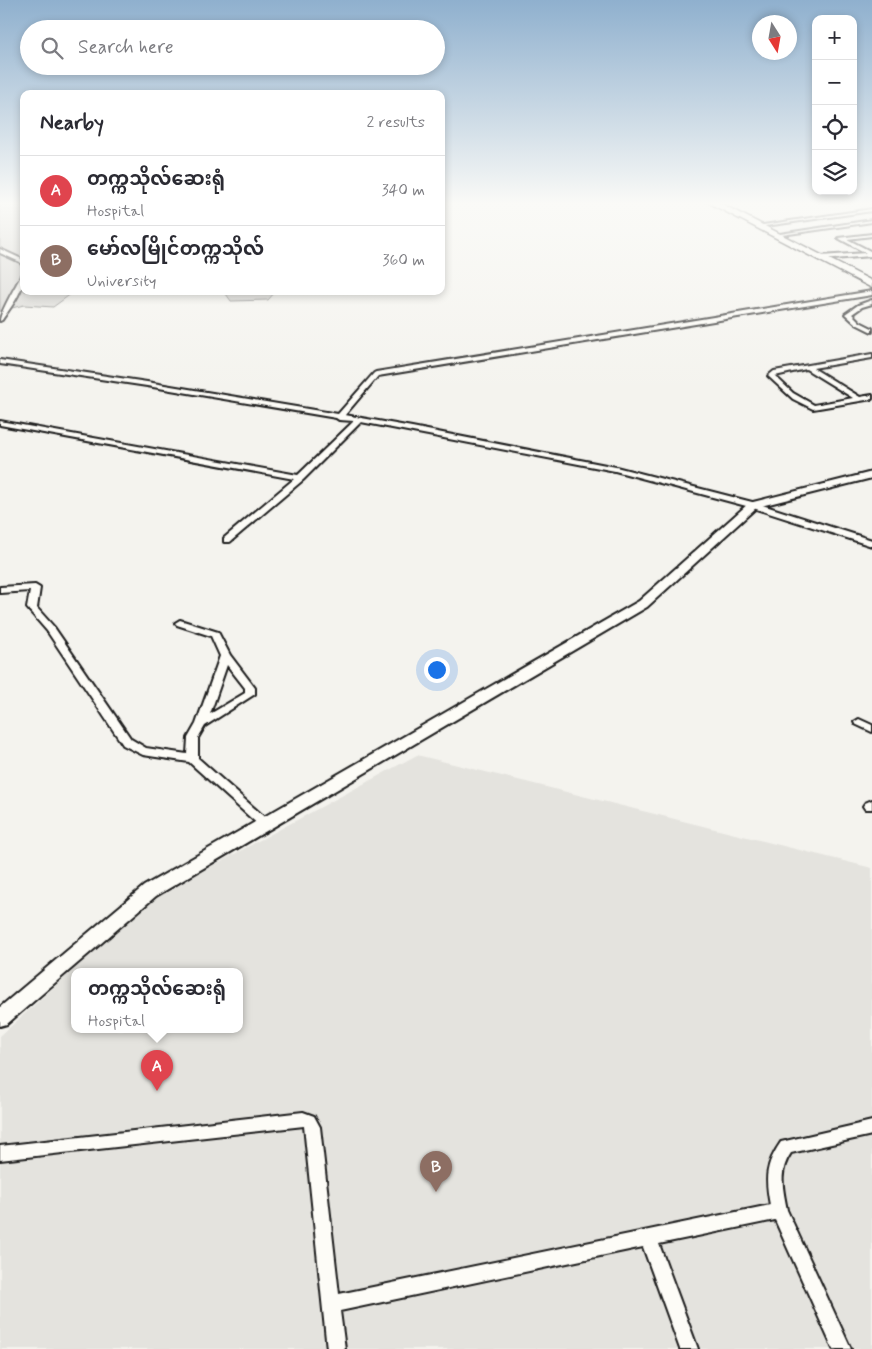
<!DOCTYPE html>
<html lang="en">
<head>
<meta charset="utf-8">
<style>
  :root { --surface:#fff; --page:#f7f7f7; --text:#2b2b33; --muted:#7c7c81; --line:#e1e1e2; --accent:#b45309 }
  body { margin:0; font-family:Mynerve,"Noto Sans Myanmar",sans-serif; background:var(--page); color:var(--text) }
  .controls { position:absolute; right:15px; top:15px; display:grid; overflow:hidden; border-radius:10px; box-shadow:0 2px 8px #0003 }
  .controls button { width:45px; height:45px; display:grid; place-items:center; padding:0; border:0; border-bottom:1px solid var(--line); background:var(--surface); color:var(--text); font:25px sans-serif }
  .compass { position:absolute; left:752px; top:15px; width:45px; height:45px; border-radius:50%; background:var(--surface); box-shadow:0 2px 8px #0003; rotate:169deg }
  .you { position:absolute; left:436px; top:669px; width:18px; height:18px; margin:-12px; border:4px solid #fff; border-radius:50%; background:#1a73e8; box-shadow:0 0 0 8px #1a73e833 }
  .badge { display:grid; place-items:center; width:32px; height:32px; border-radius:50%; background:var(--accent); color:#fff; font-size:16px; font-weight:700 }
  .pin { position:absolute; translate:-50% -41px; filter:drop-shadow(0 1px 2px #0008) }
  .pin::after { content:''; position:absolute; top:26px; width:18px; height:15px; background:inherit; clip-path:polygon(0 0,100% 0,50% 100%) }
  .popup { position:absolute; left:71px; top:968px; width:172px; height:65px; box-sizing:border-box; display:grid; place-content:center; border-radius:10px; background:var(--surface); filter:drop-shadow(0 1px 4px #0005); font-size:16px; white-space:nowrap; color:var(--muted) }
  .popup b { font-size:19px; color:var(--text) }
  .popup::after { content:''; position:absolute; left:50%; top:100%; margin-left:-10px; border:10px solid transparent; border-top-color:var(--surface) }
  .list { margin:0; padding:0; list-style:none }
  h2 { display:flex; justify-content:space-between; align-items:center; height:65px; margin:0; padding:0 20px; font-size:21px }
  h2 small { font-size:16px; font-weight:400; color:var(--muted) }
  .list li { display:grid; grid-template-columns:32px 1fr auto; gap:15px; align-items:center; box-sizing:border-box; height:70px; padding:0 20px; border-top:1px solid var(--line) }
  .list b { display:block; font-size:19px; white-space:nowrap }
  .list p { margin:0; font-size:16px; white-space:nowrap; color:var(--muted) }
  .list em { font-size:16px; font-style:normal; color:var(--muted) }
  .icon { flex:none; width:28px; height:28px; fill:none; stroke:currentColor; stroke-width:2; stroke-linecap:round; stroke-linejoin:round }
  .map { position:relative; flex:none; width:872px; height:1349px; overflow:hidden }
  .search { position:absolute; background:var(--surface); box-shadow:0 2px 8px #0003; left:20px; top:20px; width:425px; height:55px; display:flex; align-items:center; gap:12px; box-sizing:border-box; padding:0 18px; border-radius:28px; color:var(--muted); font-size:19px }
  .panel { position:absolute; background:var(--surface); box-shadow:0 2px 8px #0003; left:20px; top:90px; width:425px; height:205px; border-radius:10px }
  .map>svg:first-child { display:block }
  .built { fill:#e4e3de; fill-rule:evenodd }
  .green { fill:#d4d3cf; stroke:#787876 }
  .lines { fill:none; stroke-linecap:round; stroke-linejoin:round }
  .street-casing { stroke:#1c1c1c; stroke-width:4 }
  .secondary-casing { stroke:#1c1c1c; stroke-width:4 }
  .highway-casing { stroke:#1c1c1c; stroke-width:3 }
  .street { fill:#fdfcf7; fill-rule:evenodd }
  .secondary { fill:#fdfcf7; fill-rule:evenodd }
  .highway { fill:#fdfcf7; fill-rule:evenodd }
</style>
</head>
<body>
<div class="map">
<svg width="872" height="1349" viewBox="0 0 872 1349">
  <rect width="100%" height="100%" fill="#f4f3ee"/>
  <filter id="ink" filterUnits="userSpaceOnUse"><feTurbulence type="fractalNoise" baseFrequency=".02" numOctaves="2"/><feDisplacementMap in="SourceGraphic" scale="10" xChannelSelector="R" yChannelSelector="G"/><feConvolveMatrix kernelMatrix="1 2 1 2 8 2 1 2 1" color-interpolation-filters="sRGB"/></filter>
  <g filter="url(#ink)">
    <!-- built -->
    <path class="built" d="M417 755 872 868V1349H0V1036L153 898ZM74 972H240V1030H74Z"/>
    <!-- green -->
    <path class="green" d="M0 202H24V291H75L53 307 24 305 0 311Z
      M224 291H276L268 300 231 301Z"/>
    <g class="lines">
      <defs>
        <path id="street" d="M872 209V211L758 227 756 226Z
          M872 220V222L775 236 773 235Z
          M872 234V236L847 239 872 252V256L820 260 817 258 820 256 866 253 838 238Z
          M0 249 24 260V268L20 262 0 253Z
          M24 274C24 291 11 307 2 320L0 321C0 312 16 286 21 276Z
          M872 291V295L378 376 345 415 412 427 616 467 756 503 872 540V546L750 507 615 471 361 422 303 480 230 542H224V538L294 479 0 425V421L298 475 354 421 339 420 336 418 147 386 0 364V360L147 382 338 414 374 373 376 372Z
          M872 300V304L862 307 852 314 860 322 872 328V332L856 324 845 314 858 305Z
          M872 354V358L813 368 860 397 872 395V399L813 409 793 399 768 376 774 371ZM806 369 853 398 814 405 793 393 775 376Z
          M35 585 40 588 37 608 54 627 131 739 146 748 187 754 188 738 196 724 220 656 211 636 177 625 175 623 180 620 218 632 230 655 255 688V694L205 726 198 738V758L270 822 272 825 270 828H262L189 762 143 755 123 745 47 631 27 608 30 591 0 593V587ZM227 665 245 688V693L210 714Z
          M859 719 872 725V732L855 724 854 722Z
          M872 800V809H865L863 806 865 803Z
          M303 1112 314 1116 320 1127 339 1294 770 1205C765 1178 765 1165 781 1142L872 1121V1135L791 1153C778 1172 783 1189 787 1210L851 1349H833L775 1220 659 1244 698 1349H680L643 1247 340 1311 345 1349H327L304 1126 0 1160V1146Z"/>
        <path id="secondary" d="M872 472V478L757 507 647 607 156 896 7 1024 0 1026V1007L144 886 639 601 749 503Z"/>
        <path id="highway" d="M707 202H718L872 281V288Z"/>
      </defs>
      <!-- street casing -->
      <use href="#street" class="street-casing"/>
      <!-- secondary casing -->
      <use href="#secondary" class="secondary-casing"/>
      <!-- highway casing -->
      <use href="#highway" class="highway-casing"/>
      <!-- street -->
      <use href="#street" class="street"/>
      <!-- secondary -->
      <use href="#secondary" class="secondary"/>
      <!-- highway -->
      <use href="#highway" class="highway"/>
    </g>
  </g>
  <!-- sky -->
  <linearGradient id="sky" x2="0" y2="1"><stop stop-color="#8fb0ce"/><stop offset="0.52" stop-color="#fafaf7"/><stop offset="1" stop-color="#fafaf7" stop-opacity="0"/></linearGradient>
  <rect width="872" height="391" fill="url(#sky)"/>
</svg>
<div class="controls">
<button>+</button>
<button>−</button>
<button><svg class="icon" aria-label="locate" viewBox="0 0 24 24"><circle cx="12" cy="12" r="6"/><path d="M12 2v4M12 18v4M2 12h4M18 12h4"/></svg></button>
<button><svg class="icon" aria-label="layers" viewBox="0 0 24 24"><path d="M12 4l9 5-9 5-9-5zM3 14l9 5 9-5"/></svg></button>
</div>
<svg class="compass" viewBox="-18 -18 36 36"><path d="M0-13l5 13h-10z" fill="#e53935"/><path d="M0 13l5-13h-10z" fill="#7c7c81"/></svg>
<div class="you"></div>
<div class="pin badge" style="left:157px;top:1091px;background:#e0444e">A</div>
<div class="popup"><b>တက္ကသိုလ်ဆေးရုံ</b>Hospital</div>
<div class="pin badge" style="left:436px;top:1192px;background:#8d6e63">B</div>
<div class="search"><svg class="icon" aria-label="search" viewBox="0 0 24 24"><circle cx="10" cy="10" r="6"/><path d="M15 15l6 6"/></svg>Search here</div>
<section class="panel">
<h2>Nearby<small>2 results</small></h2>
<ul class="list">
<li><span class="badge" style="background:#e0444e">A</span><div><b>တက္ကသိုလ်ဆေးရုံ</b><p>Hospital</p></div><em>340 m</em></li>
<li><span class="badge" style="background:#8d6e63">B</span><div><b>မော်လမြိုင်တက္ကသိုလ်</b><p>University</p></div><em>360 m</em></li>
</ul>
</section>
</div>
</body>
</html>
